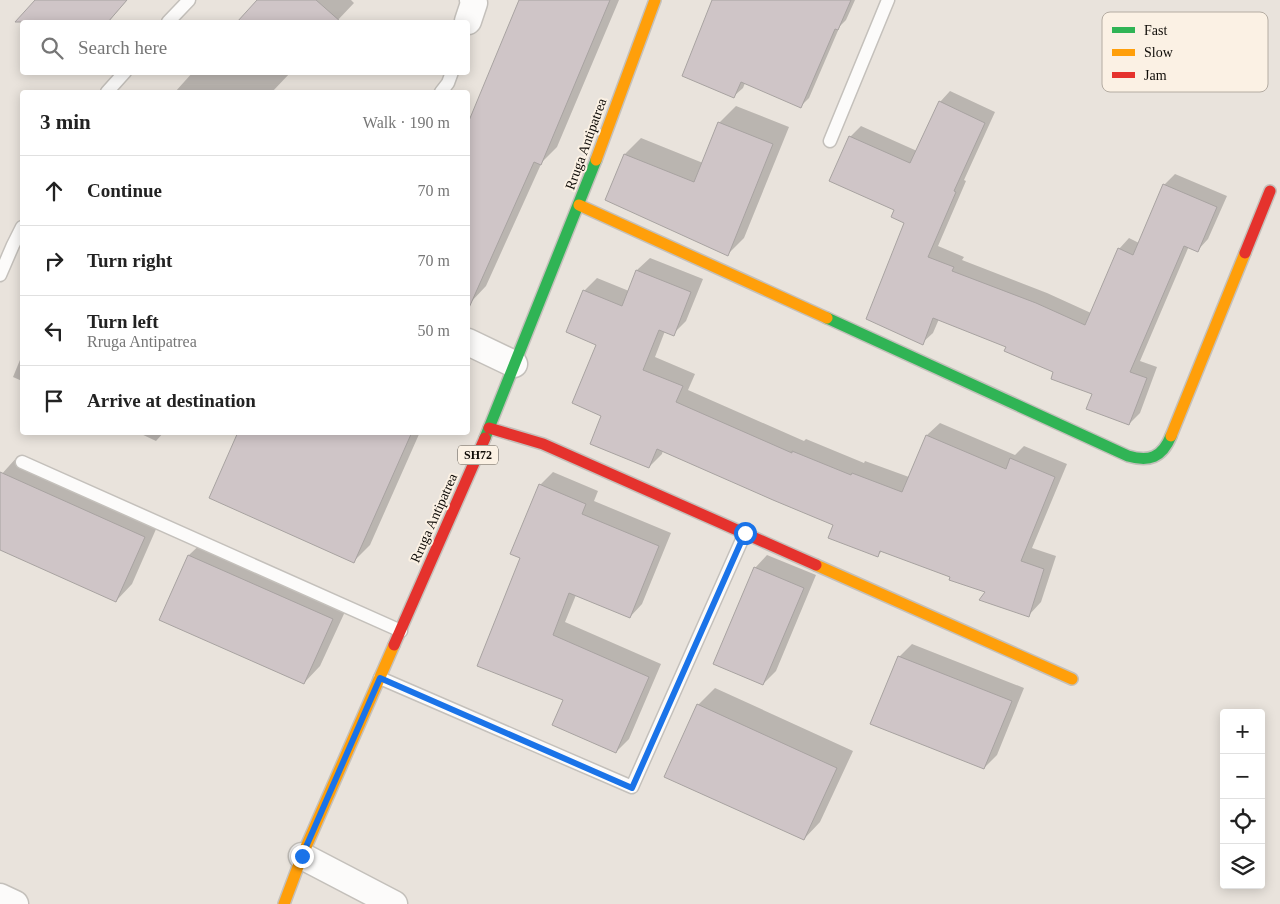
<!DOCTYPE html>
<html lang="en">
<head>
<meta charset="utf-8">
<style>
  :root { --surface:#fff; --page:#f6f6f6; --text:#222; --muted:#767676; --line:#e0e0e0 }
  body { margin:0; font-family:Georgia,serif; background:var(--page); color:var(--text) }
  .controls { position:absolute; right:15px; bottom:15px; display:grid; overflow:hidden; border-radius:5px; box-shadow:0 2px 12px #0003 }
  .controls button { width:45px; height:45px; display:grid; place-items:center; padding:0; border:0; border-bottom:1px solid var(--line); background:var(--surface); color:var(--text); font:25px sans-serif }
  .stop { position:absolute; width:15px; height:15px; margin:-11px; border:4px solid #1a73e8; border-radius:50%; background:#fff }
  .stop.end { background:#1a73e8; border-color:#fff; box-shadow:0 1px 5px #0008 }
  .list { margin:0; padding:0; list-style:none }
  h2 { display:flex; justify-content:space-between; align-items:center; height:65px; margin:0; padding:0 20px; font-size:21px }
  h2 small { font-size:16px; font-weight:400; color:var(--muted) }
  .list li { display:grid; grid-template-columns:32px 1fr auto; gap:15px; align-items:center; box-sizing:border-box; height:70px; padding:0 20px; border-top:1px solid var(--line) }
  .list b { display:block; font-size:19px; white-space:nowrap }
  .list p { margin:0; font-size:16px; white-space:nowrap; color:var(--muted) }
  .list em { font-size:16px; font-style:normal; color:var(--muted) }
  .icon { flex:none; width:28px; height:28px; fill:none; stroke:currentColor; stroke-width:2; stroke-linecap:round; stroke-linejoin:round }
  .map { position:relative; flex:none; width:1280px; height:904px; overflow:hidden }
  .search { position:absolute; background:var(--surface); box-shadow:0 2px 12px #0003; left:20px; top:20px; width:450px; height:55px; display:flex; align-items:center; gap:12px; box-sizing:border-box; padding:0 18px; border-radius:5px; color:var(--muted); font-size:19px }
  .panel { position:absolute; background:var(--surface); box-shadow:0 2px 12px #0003; left:20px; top:90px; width:450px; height:345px; border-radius:5px }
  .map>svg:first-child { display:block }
  .shadow { fill:#0003 }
  .building { fill:#cfc5c7; stroke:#a8a3a1 }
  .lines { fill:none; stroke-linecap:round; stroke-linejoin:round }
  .lane-casing { stroke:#c4c0bb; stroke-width:15 }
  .street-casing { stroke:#c4c0bb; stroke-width:29 }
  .fast-casing { stroke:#c4c0bb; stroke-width:14 }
  .slow-casing { stroke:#c4c0bb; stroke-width:14 }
  .jam-casing { stroke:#c4c0bb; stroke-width:14 }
  .lane { stroke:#fcfbfa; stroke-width:12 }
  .street { stroke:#fcfbfa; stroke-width:26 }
  .fast { stroke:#30b455; stroke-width:11 }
  .slow { stroke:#ff9f0a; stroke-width:11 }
  .jam { stroke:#e5322d; stroke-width:11 }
  .route { stroke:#1a73e8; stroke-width:6 }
  .labels { text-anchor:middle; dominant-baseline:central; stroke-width:4; stroke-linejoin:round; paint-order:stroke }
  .shield { fill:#fbf1e4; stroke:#56514a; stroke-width:1 }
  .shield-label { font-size:12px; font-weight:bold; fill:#0f0c08 }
  .street-label { font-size:14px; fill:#0f0c08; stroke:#fbf1e4 }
  .key { fill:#fbf1e4; stroke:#b4aca2; stroke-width:1 }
  .key-label { font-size:14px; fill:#0f0c08 }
</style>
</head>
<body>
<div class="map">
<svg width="1280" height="904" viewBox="0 0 1280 904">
  <rect width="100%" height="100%" fill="#e9e3dc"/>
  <!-- shadow -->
  <path class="shadow" d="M36 0H127L108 22H28L22 17Z
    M259 0H351L354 3 336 22H239Z
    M521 0H619L557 147 542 162 486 286 470 303 468 302V126Z
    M714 0H855L846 20 840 26 809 98 801 106 745 83 743 88 734 96Z
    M193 72H291L272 92H175Z
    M950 91 995 112 964 180 966 181 938 246 964 257 962 260 1047 293 1091 313 1119 249 1129 238 1139 243 1164 185 1175 174 1227 196 1208 239 1198 250 1189 246 1140 361 1157 367 1140 413 1129 424 1093 394 1055 372 1008 347 939 319 933 333 922 343 906 222 850 137 861 126 917 151 940 102Z
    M736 106 789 127 744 238 728 254 625 154 641 138 703 163 719 123Z
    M650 258 703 279 686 321 673 334 665 331 655 357 695 374 688 390 804 441 806 439 864 463 865 461 909 477 927 435 940 423 1015 455 1024 446 1067 464 1032 548 1056 556 1041 602 1029 615 987 591 952 576 883 550 878 555 834 524 663 450 662 454 649 467 603 415 598 344 584 291 597 278 629 291 637 270Z
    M22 355V381L13 377Z
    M137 432H164L156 441Z
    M240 432H420L370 545 353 562Z
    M18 456 160 520 132 584 116 601 0 549V476Z
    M553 472 598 491 594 501 671 533 642 604 630 617 576 595 565 622 661 664 629 739 616 752 564 700 521 558 540 485Z
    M206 539 349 603 320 666 304 683 161 619 189 555Z
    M767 555 816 575 776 671 763 684 755 568Z
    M912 644 1024 688 997 755 984 768 899 657Z
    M715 688 853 751 820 822 804 839 698 705Z"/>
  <!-- building -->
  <path class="building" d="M35 0H127L108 22H15Z
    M257 0H316L341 22H237Z
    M519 0H610L541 165 534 162 468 310V123Z
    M712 0H851L838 30 835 29 801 108 741 82 734 98 682 76Z
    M939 101 985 123 954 191 956 192 928 257 954 267 952 271 1036 303 1085 325 1118 248 1133 255 1163 184 1217 207 1198 252 1184 246 1130 372 1147 378 1129 425 1086 409 1092 394 1051 379 1053 372 1004 351 1006 347 933 318 923 345 866 319 904 223 891 217 894 210 829 181 849 136 910 163Z
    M718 122 773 144 728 256 605 200 624 154 694 182Z
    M636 270 691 292 674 336 659 330 643 370 683 386 676 402 792 453V451L851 475 852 473 902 492 926 435 1006 469 1010 458 1055 477 1021 561 1044 569 1029 617 979 600 985 592 949 580 950 577 880 551 878 557 828 538 833 525 773 500 657 449 649 468 590 444 601 416 572 403 596 345 566 332 583 290 622 306Z
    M238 432H412L354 563 209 498Z
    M0 472 145 537 116 602 0 550Z
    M539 484 586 504 582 514 659 546 630 618 569 593 553 635 649 677 616 753 552 725 563 700 477 666 520 558 510 554Z
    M188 555 333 619 304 684 159 620Z
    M754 567 804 588 763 685 713 664Z
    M898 656 1012 701 984 769 870 724Z
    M697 704 837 768 804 840 664 777Z"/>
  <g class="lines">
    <defs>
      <path id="lane" d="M168 22 189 0
        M107 92 125 72
        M441 92 448 83 452 72
        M830 141 888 0
        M0 275 13 245 22 227
        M22 462 401 631
        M380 678 632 787 745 533"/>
      <path id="street" d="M468 21 474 3 473 0
        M468 342 514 364
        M302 856 394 904
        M0 897 15 904"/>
      <path id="fast" d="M827 318 1128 456C1149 462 1162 458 1171 436
        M485 438 596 160"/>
      <path id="slow" d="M596 160 655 0
        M579 205 827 318
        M1171 436 1245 253
        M816 565 1072 679
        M284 904 302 856 394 645"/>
      <path id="jam" d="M1245 253 1270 191
        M489 428 543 444 816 565
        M394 645 485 438"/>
    </defs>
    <!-- lane casing -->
    <use href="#lane" class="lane-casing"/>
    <!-- street casing -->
    <use href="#street" class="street-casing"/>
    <!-- fast casing -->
    <use href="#fast" class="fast-casing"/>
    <!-- slow casing -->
    <use href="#slow" class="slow-casing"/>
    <!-- jam casing -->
    <use href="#jam" class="jam-casing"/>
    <!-- lane -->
    <use href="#lane" class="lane"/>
    <!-- street -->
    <use href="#street" class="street"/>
    <!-- fast -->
    <use href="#fast" class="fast"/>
    <!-- slow -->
    <use href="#slow" class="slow"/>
    <!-- jam -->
    <use href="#jam" class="jam"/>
  </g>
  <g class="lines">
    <!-- route -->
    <path class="route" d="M302 856 380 678 632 788 745 533"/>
  </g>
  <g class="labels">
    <!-- shield labels -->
    <rect class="shield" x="458" y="445.5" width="40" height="19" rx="4"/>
    <g class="shield-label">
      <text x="478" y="455">SH72</text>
    </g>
    <!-- street labels -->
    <g class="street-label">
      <text transform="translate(586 144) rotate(-70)">Rruga Antipatrea</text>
      <text transform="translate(434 518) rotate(-66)">Rruga Antipatrea</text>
    </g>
  </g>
  <!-- legend -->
  <rect x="1102" y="12" width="166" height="80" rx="8" class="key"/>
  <rect x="1112" y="27" width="23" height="6" fill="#30b455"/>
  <rect x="1112" y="49" width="23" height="7" fill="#ff9f0a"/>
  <rect x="1112" y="72" width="23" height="6" fill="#e5322d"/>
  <g class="key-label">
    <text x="1144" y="35">Fast</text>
    <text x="1144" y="57">Slow</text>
    <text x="1144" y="80">Jam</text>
  </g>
</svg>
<div class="controls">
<button>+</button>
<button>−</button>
<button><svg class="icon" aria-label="locate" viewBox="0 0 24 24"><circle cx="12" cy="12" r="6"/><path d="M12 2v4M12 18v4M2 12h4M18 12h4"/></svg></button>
<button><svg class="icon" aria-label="layers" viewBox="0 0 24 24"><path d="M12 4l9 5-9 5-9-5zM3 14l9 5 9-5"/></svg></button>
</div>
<div class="stop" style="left:745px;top:533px"></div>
<div class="stop end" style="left:302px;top:856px"></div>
<div class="search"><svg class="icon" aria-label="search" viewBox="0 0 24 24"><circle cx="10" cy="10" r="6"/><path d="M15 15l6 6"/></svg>Search here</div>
<section class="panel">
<h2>3 min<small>Walk · 190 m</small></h2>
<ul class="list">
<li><svg class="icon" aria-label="ahead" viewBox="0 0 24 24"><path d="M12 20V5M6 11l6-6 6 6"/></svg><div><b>Continue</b></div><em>70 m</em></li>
<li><svg class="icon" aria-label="right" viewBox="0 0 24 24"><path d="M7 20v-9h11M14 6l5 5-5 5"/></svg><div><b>Turn right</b></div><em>70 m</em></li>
<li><svg class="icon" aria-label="left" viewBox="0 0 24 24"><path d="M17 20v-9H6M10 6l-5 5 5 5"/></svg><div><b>Turn left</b><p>Rruga Antipatrea</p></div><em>50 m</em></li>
<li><svg class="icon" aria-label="arrive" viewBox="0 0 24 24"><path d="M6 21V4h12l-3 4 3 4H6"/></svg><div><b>Arrive at destination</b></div></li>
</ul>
</section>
</div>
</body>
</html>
